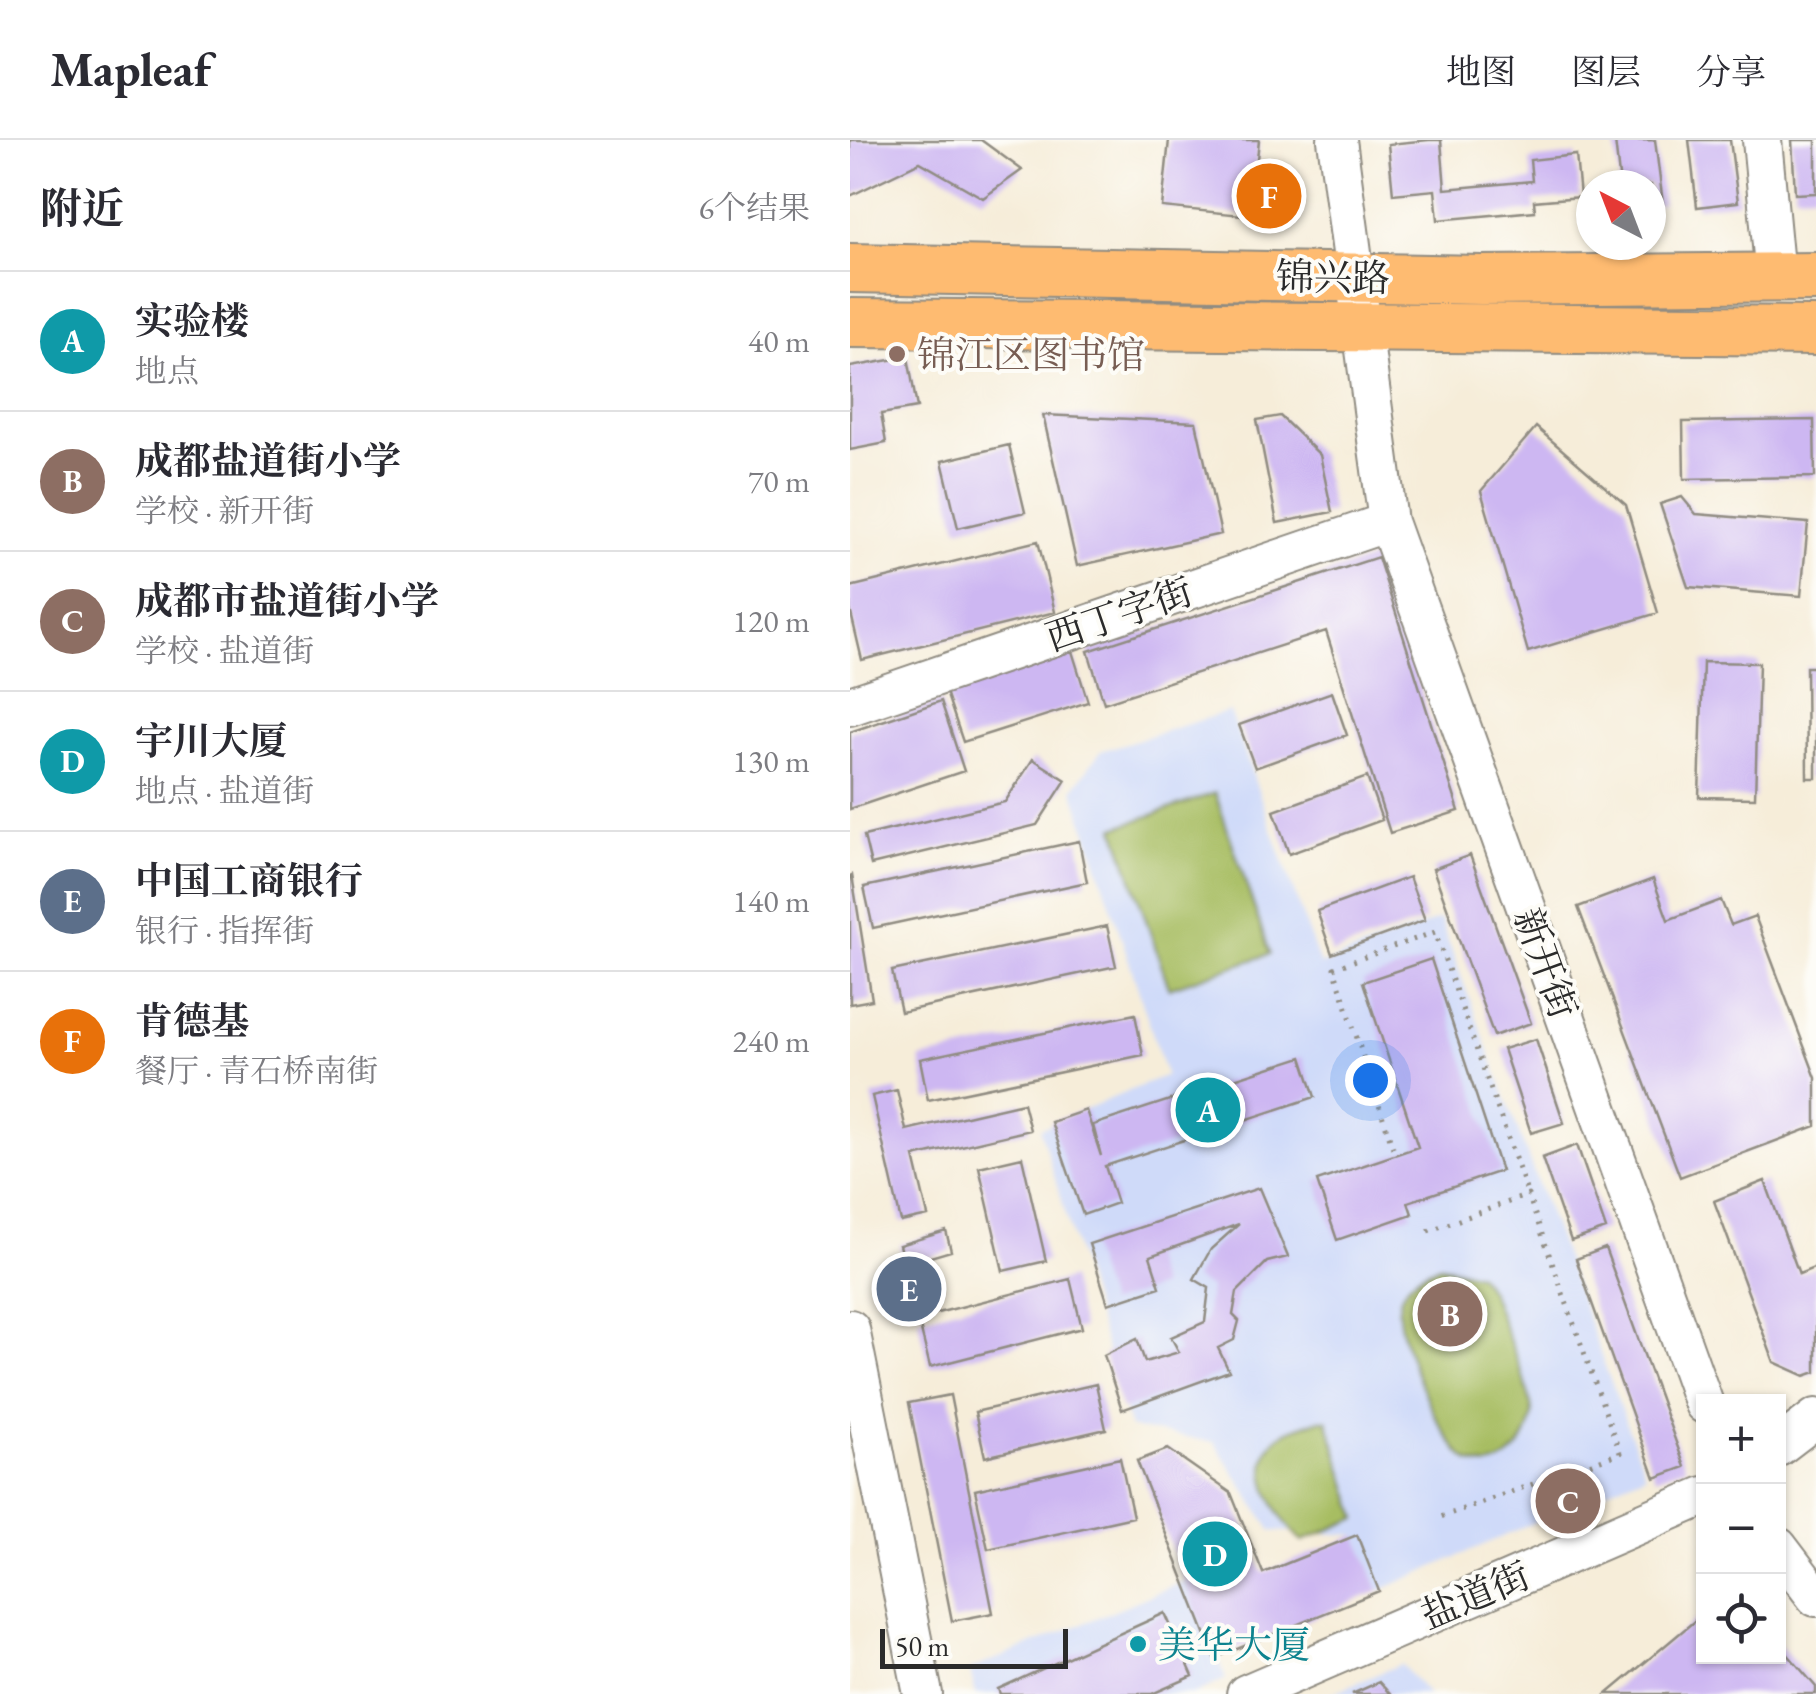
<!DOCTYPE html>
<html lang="zh">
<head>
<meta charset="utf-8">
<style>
  :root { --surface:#fff; --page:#f2f2f3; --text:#2b2b33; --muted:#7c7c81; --line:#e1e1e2; --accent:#b5179e }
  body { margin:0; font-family:"EB Garamond","Noto Serif SC",serif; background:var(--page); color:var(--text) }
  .controls { position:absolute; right:30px; bottom:30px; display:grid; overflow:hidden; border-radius:0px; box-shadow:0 2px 8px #0004 }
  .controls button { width:90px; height:90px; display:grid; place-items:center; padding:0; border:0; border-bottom:2px solid var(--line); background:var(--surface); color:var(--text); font:50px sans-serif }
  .compass { position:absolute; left:726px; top:30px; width:90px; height:90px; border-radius:50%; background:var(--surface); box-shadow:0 2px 8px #0004; rotate:318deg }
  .scale { position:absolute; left:30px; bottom:25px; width:188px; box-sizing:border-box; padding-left:10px; border:5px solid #2b2b2b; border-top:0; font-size:28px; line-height:35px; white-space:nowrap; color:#2b2b2b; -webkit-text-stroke:8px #fdfcf7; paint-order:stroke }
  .you { position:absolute; left:520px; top:940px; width:35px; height:35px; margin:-25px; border:8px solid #fff; border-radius:50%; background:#1a73e8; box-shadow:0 0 0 15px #1a73e833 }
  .badge { display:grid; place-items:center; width:65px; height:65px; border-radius:50%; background:var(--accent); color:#fff; font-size:32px; font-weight:700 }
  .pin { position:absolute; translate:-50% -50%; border:5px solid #fff; box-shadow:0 2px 10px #0006 }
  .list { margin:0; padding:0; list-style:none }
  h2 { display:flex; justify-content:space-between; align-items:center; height:130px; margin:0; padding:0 40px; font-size:42px }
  h2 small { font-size:32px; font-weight:400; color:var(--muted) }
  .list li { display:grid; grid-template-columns:65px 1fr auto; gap:30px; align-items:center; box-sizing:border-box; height:140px; padding:0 40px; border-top:2px solid var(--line) }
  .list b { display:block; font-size:38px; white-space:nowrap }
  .list p { margin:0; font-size:32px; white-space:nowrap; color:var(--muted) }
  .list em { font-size:32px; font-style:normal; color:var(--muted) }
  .icon { flex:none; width:55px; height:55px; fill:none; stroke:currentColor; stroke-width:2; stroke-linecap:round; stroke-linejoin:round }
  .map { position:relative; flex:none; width:966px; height:1554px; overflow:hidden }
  header { display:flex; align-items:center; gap:60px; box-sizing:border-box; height:140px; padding:0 50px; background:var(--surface); border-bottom:2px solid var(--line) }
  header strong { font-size:48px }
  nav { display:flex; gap:55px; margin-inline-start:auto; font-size:35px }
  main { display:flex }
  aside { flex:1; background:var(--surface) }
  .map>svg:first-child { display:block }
  .built { fill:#cfdaf9 }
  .green { fill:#a7bd62; stroke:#697446; stroke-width:2.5 }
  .building { fill:#cdb7f2 }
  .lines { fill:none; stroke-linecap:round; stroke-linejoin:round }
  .minor-casing { stroke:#908c82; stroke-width:42 }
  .major-casing { stroke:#908c82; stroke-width:52 }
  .path { stroke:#908c82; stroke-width:5; stroke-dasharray:2.5 8; stroke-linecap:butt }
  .minor { stroke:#fff; stroke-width:38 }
  .major { stroke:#febb71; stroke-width:48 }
  .education-dot { fill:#8d6e63; stroke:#fdfcf7; stroke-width:4 }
  .culture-dot { fill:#0f9aa8; stroke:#fdfcf7; stroke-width:4 }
  .labels { text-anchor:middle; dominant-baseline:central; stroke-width:8; stroke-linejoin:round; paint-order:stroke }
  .street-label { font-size:38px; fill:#2b2b2b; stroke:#fdfcf7 }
  .education-label { font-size:38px; fill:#785e54; stroke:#fdfcf7; text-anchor:start }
  .culture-label { font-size:38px; fill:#0d838f; stroke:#fdfcf7; text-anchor:start }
</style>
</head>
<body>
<header>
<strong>Mapleaf</strong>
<nav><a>地图</a><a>图层</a><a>分享</a></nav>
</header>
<main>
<aside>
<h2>附近<small>6个结果</small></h2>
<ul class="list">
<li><span class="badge" style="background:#0f9aa8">A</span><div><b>实验楼</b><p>地点</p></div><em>40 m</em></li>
<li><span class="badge" style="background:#8d6e63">B</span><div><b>成都盐道街小学</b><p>学校 · 新开街</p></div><em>70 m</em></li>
<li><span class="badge" style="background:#8d6e63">C</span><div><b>成都市盐道街小学</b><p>学校 · 盐道街</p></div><em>120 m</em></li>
<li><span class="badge" style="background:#0f9aa8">D</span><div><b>宇川大厦</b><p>地点 · 盐道街</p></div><em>130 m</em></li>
<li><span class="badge" style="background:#5c6f8a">E</span><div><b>中国工商银行</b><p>银行 · 指挥街</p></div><em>140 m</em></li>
<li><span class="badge" style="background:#e8710a">F</span><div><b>肯德基</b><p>餐厅 · 青石桥南街</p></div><em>240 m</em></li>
</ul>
</aside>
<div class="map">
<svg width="966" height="1554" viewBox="0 0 966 1554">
  <rect width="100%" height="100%" fill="#fdfcf7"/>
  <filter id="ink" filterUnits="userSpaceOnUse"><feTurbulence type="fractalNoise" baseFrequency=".01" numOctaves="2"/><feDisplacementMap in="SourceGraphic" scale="20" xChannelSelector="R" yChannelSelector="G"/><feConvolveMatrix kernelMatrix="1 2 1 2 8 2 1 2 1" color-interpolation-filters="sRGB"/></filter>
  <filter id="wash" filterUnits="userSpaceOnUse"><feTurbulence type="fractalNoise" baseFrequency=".0048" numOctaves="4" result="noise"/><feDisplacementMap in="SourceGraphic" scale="40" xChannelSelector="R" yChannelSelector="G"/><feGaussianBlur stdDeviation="2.25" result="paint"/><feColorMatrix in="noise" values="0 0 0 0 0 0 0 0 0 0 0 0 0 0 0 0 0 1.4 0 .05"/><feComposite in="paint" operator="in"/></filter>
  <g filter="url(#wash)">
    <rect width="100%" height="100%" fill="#f6edd9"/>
    <!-- built -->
    <path class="built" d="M380 571 470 825 590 779 795 1334 529 1451 507 1395 422 1391 364 1302 280 1288 190 989 316 935 223 649 251 611Z
      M335 1441 376 1539 344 1554H125L120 1530Z
      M551 1524 578 1554H480Z"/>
    <!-- green -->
    <path class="green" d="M365 653 420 814 319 848 265 688Z
      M589 1126 629 1135 640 1151C649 1175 683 1254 682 1274 680 1302 652 1337 621 1322 593 1310 546 1197 549 1167 551 1143 569 1134 589 1126Z
      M469 1280H477L508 1378 452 1401C426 1377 394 1322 431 1295 441 1288 458 1284 469 1280Z"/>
    <g id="blocks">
      <!-- building -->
      <path class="building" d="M0 0H131L172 30 133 58 70 22 0 56Z
        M319 0H409L401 76 312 67Z
        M579 0H591L595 49 682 41 680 20 726 15 730 57 684 61 685 71 588 80 585 50 543 54 538 4Z
        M805 0 813 64 801 66V45H770L765 1Z
        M839 0H880L888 62 847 67Z
        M942 0H966V53L945 54Z
        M58 217 67 268 31 274 36 303 0 310V227Z
        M193 275 346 282 371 394 227 426Z
        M430 276 470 315 482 372 427 383 407 280Z
        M964 280 965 337 834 339 833 282Z
        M686 287 776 365 808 473 678 512 631 351Z
        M159 305 175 372 108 388 92 321Z
        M832 357 846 374 958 383 951 456 838 447 810 364Z
        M188 401 205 472 12 520 0 469V447Z
        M528 417 609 671 540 693 476 491 254 563 238 511Z
        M222 511 238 562 113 602 96 552Z
        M853 522 909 523 905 658 849 657Z
        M956 527H966V638H957Z
        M482 552 497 595 405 628 389 585Z
        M91 561 114 631 0 669V592Z
        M183 619 216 640 187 685 21 725 14 696 155 662Z
        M517 637 532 680 439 714 424 671Z
        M229 701 237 742 23 788 14 747Z
        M620 715 681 883 644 896 583 729Z
        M2 735 22 860 0 864V736Z
        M559 737 575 780 482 814 467 771Z
        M803 739 818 780 871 760 881 785 905 776 966 938V986L830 1037 728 767Z
        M257 786 266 826 51 872 42 831Z
        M581 819 651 1031 558 1062 562 1074 487 1100 467 1041 568 1007 513 842Z
        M285 874 293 915 78 960 70 919Z
        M686 899 714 983 681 993 653 909Z
        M452 917 465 957 255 1026 267 1063 233 1075 201 982 236 970 251 1016 243 985Z
        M47 950 56 990 173 963 180 990 64 1017 78 1076 51 1082 22 956Z
        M727 1005 756 1089 721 1101 692 1018Z
        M172 1017 196 1121 153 1131 129 1027Z
        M915 1041 949 1134 966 1127V1232L955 1236 924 1222 864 1061Z
        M409 1048 438 1117 417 1122 387 1152 383 1175 389 1181 384 1200 368 1208 379 1231 272 1270 254 1215 287 1199 295 1222 329 1212 321 1197 355 1182 359 1148 344 1139 361 1109 389 1084 300 1116 310 1147 258 1164 239 1104Z
        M96 1091 101 1111 70 1120 79 1154 64 1158 49 1105Z
        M755 1108 835 1327 805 1338 726 1119Z
        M220 1139 232 1188 80 1227 68 1178Z
        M246 1244 256 1289 135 1317 125 1272Z
        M100 1255 143 1473 102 1481 59 1263Z
        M318 1309 381 1353 413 1433 507 1395 529 1451 365 1518 287 1321Z
        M270 1318 283 1377 138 1409 125 1350Z
        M315 1473 343 1536 302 1554H150L148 1549Z
        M854 1473V1516H928V1503L966 1547V1554H757Z
        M529 1542 540 1554H502Z"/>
    </g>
  </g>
  <g filter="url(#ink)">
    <use href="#blocks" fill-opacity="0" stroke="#908c82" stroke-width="2.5"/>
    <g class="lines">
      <defs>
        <path id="minor" d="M487 0 538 382 854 1264
          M912 0 925 137
          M0 566 538 382
          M0 1189 73 1554
          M928 1307 966 1278
          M928 1407 966 1457
          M396 1554 854 1356"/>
        <path id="major" d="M0 128 632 140 966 137
          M0 183 966 191"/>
      </defs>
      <!-- minor casing -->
      <use href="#minor" class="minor-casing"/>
      <!-- major casing -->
      <use href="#major" class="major-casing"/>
      <!-- path -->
      <path class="path" d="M543 1008 484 828 585 792 678 1055
        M578 1091 678 1055 770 1313 585 1379
        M708 1337 727 1380"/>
      <!-- minor -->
      <use href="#minor" class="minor"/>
      <!-- major -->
      <use href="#major" class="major"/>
    </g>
  </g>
  <!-- markers -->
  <circle class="education-dot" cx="47" cy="214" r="10"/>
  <circle class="culture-dot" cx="288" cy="1504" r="10"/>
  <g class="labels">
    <!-- street labels -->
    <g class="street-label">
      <text transform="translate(483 137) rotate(1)">锦兴路</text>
      <text transform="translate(269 474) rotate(-19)">西丁字街</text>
      <text transform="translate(696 823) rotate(70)">新开街</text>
      <text transform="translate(625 1455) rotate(-23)">盐道街</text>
    </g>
    <!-- education labels -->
    <g class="education-label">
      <text x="67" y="214">锦江区图书馆</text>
    </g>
    <!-- culture labels -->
    <g class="culture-label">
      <text x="308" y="1504">美华大厦</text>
    </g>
  </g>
</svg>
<div class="controls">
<button>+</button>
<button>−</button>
<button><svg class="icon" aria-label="locate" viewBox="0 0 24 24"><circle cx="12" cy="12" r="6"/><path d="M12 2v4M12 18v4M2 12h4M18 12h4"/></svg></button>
</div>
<svg class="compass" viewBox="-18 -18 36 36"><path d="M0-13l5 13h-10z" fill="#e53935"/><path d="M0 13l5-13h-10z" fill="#7c7c81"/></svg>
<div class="scale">50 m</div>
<div class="you"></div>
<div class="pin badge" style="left:358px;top:970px;background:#0f9aa8">A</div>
<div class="pin badge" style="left:600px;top:1174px;background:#8d6e63">B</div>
<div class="pin badge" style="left:718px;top:1361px;background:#8d6e63">C</div>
<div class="pin badge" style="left:365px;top:1414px;background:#0f9aa8">D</div>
<div class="pin badge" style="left:59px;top:1149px;background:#5c6f8a">E</div>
<div class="pin badge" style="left:419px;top:56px;background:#e8710a">F</div>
</div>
</main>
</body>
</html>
